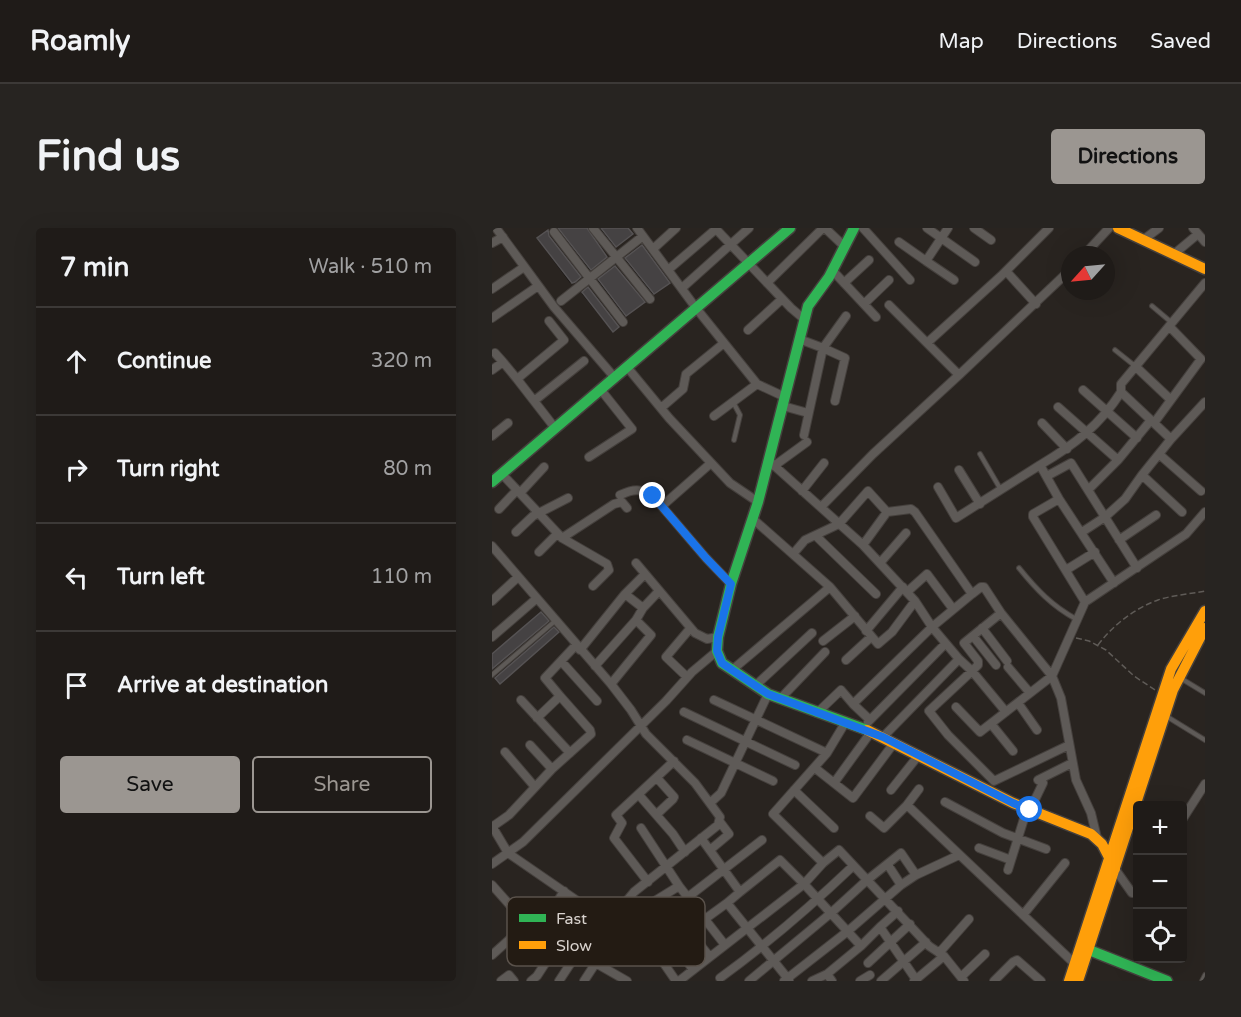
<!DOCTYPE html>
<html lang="en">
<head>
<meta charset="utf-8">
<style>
  :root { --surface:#1f1b18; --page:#272421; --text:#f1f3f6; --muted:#a1a1a2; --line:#3c3937; --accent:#9b9691 }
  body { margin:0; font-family:"Varela Round",sans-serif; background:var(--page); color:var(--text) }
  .controls { position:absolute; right:18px; bottom:18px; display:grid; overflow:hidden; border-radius:6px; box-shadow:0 6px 24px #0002 }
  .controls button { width:54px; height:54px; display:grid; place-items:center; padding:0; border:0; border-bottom:2px solid var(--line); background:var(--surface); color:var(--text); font:30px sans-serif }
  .compass { position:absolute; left:569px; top:18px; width:54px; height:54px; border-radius:50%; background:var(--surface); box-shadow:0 6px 24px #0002; rotate:243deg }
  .stop { position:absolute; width:18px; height:18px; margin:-14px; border:4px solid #1a73e8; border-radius:50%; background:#fff }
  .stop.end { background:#1a73e8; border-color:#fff; box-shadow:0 2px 6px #0008 }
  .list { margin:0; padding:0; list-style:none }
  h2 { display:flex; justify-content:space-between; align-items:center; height:78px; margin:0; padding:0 24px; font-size:26px }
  h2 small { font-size:20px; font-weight:400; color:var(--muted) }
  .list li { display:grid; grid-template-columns:39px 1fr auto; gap:18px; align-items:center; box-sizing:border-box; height:108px; padding:0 24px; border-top:2px solid var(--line) }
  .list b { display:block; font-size:22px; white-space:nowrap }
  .list em { font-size:20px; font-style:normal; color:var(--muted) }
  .actions { display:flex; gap:12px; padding:18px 24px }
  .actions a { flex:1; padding:14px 0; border:2px solid var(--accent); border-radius:6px; text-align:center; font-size:21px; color:var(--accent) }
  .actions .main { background:var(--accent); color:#111 }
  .icon { flex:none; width:33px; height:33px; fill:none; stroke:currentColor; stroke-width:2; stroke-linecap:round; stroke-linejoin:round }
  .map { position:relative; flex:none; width:713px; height:753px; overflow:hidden; border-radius:6px }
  header { display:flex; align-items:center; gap:36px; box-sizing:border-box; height:84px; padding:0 30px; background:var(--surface); border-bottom:2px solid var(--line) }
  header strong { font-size:28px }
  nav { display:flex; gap:33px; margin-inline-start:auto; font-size:21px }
  .intro { display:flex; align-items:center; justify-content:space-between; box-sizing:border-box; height:144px; padding:0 36px }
  h1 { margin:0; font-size:42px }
  .button { padding:15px 27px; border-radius:6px; background:var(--accent); color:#111; font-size:21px; font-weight:700 }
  main { display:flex; gap:36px; padding:0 36px }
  aside { flex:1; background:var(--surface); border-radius:6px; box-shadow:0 6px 24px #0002 }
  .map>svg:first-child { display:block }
  .shadow { fill:#0007 }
  .building { fill:#454243; stroke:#555253; stroke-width:1.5 }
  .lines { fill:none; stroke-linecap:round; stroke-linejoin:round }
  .lane-casing { stroke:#45403d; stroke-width:6 }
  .street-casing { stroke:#45403d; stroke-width:10 }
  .fast-casing { stroke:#45403d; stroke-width:13 }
  .slow-casing { stroke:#45403d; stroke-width:13 }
  .path { stroke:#5f5b57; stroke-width:1.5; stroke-dasharray:6 3; stroke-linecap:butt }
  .lane { stroke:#5e5a57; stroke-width:4 }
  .street { stroke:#5e5a57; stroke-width:8 }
  .fast { stroke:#30b455; stroke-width:10 }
  .slow { stroke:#ff9f0a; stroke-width:10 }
  .route { stroke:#1a73e8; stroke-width:8 }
  .key { fill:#231b13; stroke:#5a524b; stroke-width:1.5 }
  .key-label { font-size:16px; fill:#d9d3ce }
</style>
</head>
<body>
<header>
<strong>Roamly</strong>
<nav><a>Map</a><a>Directions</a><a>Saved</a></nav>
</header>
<div class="intro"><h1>Find us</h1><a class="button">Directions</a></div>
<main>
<aside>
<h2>7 min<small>Walk · 510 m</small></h2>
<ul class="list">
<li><svg class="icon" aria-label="ahead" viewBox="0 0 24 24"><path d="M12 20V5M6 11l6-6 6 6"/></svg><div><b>Continue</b></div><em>320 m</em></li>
<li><svg class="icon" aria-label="right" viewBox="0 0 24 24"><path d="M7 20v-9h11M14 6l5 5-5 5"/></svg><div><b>Turn right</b></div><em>80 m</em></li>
<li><svg class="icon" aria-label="left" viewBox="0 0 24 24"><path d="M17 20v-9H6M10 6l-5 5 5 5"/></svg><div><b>Turn left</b></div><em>110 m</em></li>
<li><svg class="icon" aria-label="arrive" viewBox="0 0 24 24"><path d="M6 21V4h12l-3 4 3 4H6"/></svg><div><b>Arrive at destination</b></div></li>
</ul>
<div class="actions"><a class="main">Save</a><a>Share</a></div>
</aside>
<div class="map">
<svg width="713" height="753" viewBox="0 0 713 753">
  <rect width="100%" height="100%" fill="#292420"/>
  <!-- shadow -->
  <path class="shadow" d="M64 0H94L113 28 97 42Z
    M107 0H135L139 6 122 18Z
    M55 5 56 8 86 50 78 55 46 12Z
    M150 19 176 55 160 66 133 32Z
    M123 40 151 74 132 88 106 53Z
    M96 61 125 99 120 103 90 66Z"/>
  <!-- building -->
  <path class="building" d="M66 0H95L115 29 99 42Z
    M109 0H136L141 6 124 19Z
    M56 2 57 8 89 49 83 54 80 55 45 10Z
    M150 17 178 55 162 66 133 30Z
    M123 38 153 74 134 88 106 51Z
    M96 59 127 99 121 104 90 64Z
    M49 384 57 393 0 441V426Z
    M62 399 67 404 8 456 3 450Z"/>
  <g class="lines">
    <defs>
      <path id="lane" d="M660 78 679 94
        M623 122 643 138
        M241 174 248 187 242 212
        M488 226 509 262
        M527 340C544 361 560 378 584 391
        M0 447 63 393
        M690 451 713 465
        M674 488 713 512
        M710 753 713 747"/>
      <path id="street" d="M4 0 62 79 123 150
        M101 0 158 71
        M145 0 204 80 265 156 293 169
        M223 0 299 80 312 91
        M333 0 352 18
        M371 0 418 52
        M435 0 483 34
        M456 0 434 33 462 52
        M482 0 499 12
        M557 0 509 48 435 115 467 147 578 42
        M701 0 713 14
        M62 4 131 94
        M651 12 667 0
        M407 14 434 33
        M0 15 11 9
        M161 21 184 0
        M682 26 706 6
        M592 27 617 0
        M176 42 224 1
        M340 42 384 89
        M514 43 544 76
        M275 55 331 0
        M352 55 377 32
        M713 55 629 156V164L679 211 713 174
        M190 60 257 0
        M0 61 32 39
        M69 73 151 8
        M372 76 397 52
        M397 77 435 115
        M0 90 46 58
        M57 93 72 112 25 151 63 200
        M256 102 290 71
        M307 111 331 120 312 207
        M3 125 11 134
        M643 138 678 171
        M135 139 177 190 238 255 266 274
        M0 142 11 134 25 151
        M591 162 645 210
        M42 173 92 133
        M343 173 353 130 331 120 354 88
        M291 178 316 185
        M566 179 626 232 659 192
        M169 180 191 161 194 146 232 115
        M222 188 265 156
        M550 195 575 221
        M662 195 709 131 677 98
        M0 208 16 195
        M679 211 650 247 690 284
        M668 227 709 263
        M97 229 140 201 109 162
        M282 238 315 214
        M467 242 488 276
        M10 246 70 310 115 336 117 342 101 358
        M555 248 579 235 645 340
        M446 259 464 290 548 237
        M596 262 626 232
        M310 263 332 235
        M28 265 52 239
        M128 267C141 261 149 260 161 268L214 330 239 356
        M567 271 541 286V289L593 374
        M170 278 219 235
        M329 279 381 226 467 147
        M7 281 25 262
        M261 291 338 359 386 416 400 404 423 373 371 317 277 233
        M24 304 41 288 76 270
        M590 304 613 289 633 271 650 247
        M324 308 384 366
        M70 310 122 276 130 274 135 280
        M627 312 664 287
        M371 317 395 284
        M0 318 119 456 139 482 154 506 203 555 228 589 226 597 142 664 123 687 119 696 16 625 0 598
        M47 324 65 306
        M301 326 313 312 347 296 376 263 395 284 419 281 423 284 480 366 440 399 423 373
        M144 335 203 405 215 411 226 409
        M388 335 414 305
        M574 342 603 324
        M622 355 567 271 548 237C582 217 608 197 629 164
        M415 364 435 346 461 381
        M0 373 26 349
        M151 380 167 363
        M509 385 472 415 486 433V437L480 443 514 484
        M490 400 515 433
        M374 403 411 359
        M481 408 504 437
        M0 409 44 371
        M331 413 363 388
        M88 422 133 366 153 346
        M354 432 379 409
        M69 433 105 473
        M103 438 144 392
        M516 439 538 465
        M240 442 338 359
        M195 449 174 429 196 403
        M119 456 159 407 144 392 151 380 133 366
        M263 458 320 405
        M289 470 333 424
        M29 472 78 525
        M222 472 335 525
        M526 475 545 502
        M464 479 488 504 560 448 509 385 492 359H489L480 366
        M192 484 303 537
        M325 485 349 462 361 476
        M45 490 68 468 53 450 84 417
        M378 492 361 476 440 399 467 431
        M376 494 453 416
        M353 495 335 525 281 586 331 635 347 622 437 718 452 728 472 753
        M500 497 521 523
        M391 509 467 431 480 443 437 483 456 507 502 553 577 517
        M195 512 281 553
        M38 517 60 541
        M13 524 43 559
        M323 540 361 570 402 515
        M165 550 182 569 181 571 165 586
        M546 552 580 535
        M342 555 379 504
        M427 561 415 577 584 737
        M302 562 342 600
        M399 562 426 528
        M147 567 181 606 193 624
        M453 574 511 605 554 621
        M218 575 229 565 276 466
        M538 582 551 555
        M378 588 392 600 415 577
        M690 592 713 556
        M0 599 17 587 60 541 99 506 98 502 68 468
        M149 600 187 658 233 717
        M209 610 248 664 235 675 297 752
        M605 610 599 585 584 552 569 470 560 448 593 374 694 306 713 284
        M487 620 519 632
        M218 622 237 606 228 594
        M331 635 312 656 369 718 335 746 340 753
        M0 636 31 614 174 473 200 444 225 423
        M396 637 409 657
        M623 641 640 665 646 664
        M516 642 535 581
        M156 654 122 610 130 595 124 587 182 533
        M0 657 24 684 49 700
        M72 663 49 700 86 725 135 753
        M196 669 270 612
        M406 683 388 699 425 753
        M531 687 573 635
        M122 689 129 693 132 692 187 658
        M213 691 235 675
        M198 704 218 729
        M122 707 132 715 137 714 182 689
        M182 714 201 742
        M369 718 388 699
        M164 724 184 753
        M447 725 477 691
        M0 727 19 710
        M376 735 418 696
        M469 749 493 726
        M228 750C275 716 319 678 361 638
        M9 753 17 747 22 753
        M39 753 45 748 91 677
        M67 753 98 706V697L104 686
        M92 753 122 707V704
        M187 753 312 656 288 632 248 664
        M257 753 339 685 374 653 409 625 424 647
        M292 753 356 703 409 657 424 647 467 627
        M320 753 335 746
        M368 753 378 747
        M389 753 434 714
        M422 753 452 728
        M502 753 521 734 525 732 549 753"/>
      <path id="fast" d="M362 0 337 49 316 78 266 274 239 356 226 409 225 423 230 435 276 466 375 502
        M0 254 298 0
        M592 720 675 753"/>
      <path id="slow" d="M626 0 713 41
        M375 502 521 575 599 606 610 616 623 641
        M577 753 679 441 713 383
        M586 753 681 462 713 400"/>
    </defs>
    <!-- lane casing -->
    <use href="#lane" class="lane-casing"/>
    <!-- street casing -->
    <use href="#street" class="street-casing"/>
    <!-- fast casing -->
    <use href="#fast" class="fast-casing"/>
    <!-- slow casing -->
    <use href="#slow" class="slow-casing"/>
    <!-- path -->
    <path class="path" d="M584 410 597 413 614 422 642 448 663 462
      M606 417C621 397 643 380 666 372 681 367 698 366 713 363"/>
    <!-- lane -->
    <use href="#lane" class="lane"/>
    <!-- street -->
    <use href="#street" class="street"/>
    <!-- fast -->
    <use href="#fast" class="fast"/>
    <!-- slow -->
    <use href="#slow" class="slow"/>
  </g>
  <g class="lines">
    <!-- route -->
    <path class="route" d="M161 268 214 330 239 356 226 409 225 423 230 435 240 442 276 466 391 509 521 575 538 582"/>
  </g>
  <!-- legend -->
  <rect x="15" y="669" width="198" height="69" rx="9" class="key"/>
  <rect x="27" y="686" width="27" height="8" fill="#30b455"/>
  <rect x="27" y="713" width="27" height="8" fill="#ff9f0a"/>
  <g class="key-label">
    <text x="64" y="696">Fast</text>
    <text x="64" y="723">Slow</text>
  </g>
</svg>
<div class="controls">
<button>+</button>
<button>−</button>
<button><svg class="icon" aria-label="locate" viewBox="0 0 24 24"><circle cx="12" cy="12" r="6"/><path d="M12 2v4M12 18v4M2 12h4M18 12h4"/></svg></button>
</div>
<svg class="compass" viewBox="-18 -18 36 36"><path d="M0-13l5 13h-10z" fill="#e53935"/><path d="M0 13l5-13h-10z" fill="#a1a1a2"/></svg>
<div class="stop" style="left:538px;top:582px"></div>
<div class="stop end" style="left:161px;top:268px"></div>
</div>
</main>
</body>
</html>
